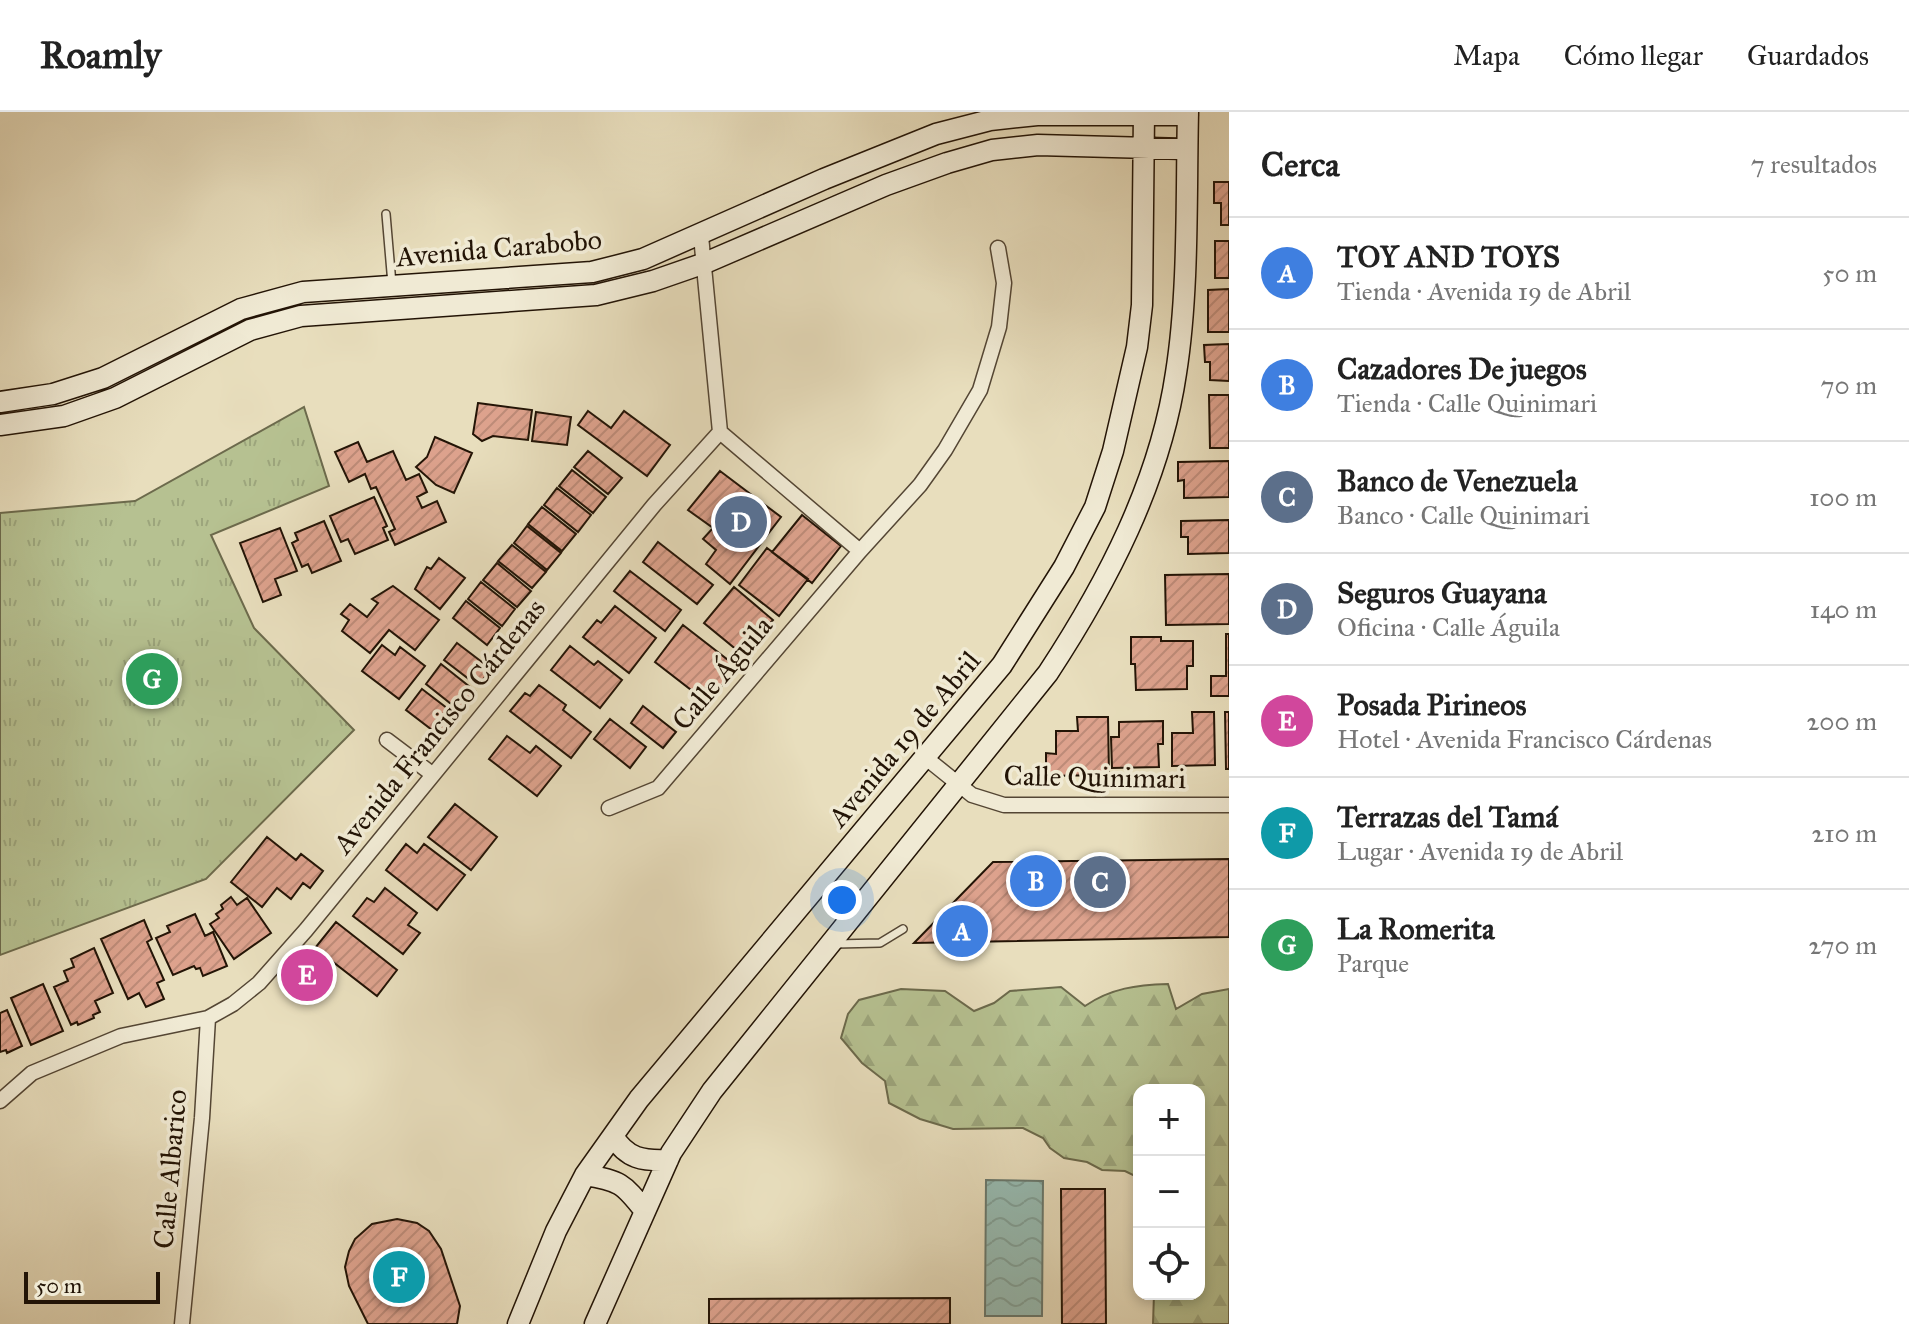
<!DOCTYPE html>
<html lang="es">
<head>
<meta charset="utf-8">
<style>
  :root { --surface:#fff; --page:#f6f6f6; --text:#222; --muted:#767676; --line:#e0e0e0; --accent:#8f2418 }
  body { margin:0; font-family:"IM FELL Great Primer",serif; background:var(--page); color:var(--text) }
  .controls { position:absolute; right:24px; bottom:24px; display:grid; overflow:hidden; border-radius:16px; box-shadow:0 4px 12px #0003 }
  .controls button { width:72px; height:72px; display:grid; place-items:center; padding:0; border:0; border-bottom:2px solid var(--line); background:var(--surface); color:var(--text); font:40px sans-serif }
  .scale { position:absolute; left:24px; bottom:20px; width:136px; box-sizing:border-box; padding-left:8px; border:4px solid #231406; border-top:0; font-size:22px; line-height:28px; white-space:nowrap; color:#231406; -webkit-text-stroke:6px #f0ead4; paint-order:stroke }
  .you { position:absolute; left:842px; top:788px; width:28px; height:28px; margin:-20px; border:6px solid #fff; border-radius:50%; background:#1a73e8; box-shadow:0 0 0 12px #1a73e833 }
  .badge { display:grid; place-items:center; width:52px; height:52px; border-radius:50%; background:var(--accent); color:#fff; font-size:26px; font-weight:700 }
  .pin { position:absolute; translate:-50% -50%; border:4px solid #fff; box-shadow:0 2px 8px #0006 }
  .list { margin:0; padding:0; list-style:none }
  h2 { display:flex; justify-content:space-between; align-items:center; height:104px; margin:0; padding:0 32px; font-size:34px }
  h2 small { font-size:26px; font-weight:400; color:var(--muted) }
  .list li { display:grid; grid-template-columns:52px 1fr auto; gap:24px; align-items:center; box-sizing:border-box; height:112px; padding:0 32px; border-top:2px solid var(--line) }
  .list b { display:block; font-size:30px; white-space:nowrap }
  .list p { margin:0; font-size:26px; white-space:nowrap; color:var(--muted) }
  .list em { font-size:26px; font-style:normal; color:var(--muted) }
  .icon { flex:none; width:44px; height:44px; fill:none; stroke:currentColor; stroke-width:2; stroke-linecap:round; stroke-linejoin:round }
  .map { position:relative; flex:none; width:1229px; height:1212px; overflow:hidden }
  header { display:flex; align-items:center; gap:48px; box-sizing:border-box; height:112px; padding:0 40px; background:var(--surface); border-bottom:2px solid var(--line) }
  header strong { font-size:38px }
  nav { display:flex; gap:44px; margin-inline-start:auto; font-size:28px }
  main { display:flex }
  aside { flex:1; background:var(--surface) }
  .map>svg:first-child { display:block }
  .forest { fill:url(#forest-firs); stroke:#6c6a4c; stroke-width:2 }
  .park { fill:url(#park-tufts); stroke:#6c6a4c; stroke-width:2 }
  .water { fill:url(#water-waves); stroke:#69796e; stroke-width:2 }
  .building { fill:url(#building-hatch); stroke:#231406; stroke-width:2 }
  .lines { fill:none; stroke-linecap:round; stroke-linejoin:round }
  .lane-casing { stroke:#544634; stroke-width:10 }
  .street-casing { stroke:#544634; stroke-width:17 }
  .secondary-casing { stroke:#231406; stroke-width:23 }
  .lane { stroke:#f0ead4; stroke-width:7 }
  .street { stroke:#f0ead4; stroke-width:14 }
  .secondary { stroke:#f0ead4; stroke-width:20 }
  .labels { text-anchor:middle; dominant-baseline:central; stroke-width:7; stroke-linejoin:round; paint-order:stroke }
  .street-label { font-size:28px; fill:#231406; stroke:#f0ead4 }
</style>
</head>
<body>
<header>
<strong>Roamly</strong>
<nav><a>Mapa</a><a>Cómo llegar</a><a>Guardados</a></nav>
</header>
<main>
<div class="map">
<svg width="1229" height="1212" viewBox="0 0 1229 1212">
  <defs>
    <pattern id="forest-firs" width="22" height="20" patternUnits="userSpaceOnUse" patternTransform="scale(2)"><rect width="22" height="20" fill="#b6c191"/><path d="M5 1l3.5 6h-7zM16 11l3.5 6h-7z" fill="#9ca57c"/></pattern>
    <pattern id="park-tufts" width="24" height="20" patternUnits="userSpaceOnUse" patternTransform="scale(2)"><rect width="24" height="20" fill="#b6c191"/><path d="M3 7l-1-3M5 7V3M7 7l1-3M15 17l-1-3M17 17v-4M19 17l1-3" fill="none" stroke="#9ca57c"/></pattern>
    <pattern id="water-waves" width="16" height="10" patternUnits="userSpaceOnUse" patternTransform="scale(2)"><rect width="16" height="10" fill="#97bcb3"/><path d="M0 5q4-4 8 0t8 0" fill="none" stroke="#82a198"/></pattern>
    <pattern id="building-hatch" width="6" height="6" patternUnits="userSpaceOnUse" patternTransform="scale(2)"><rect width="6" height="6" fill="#dda28d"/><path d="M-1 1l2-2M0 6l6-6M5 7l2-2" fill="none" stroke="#bd8b78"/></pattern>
  </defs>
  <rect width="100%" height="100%" fill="#e8debd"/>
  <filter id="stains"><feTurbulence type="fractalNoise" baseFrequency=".0025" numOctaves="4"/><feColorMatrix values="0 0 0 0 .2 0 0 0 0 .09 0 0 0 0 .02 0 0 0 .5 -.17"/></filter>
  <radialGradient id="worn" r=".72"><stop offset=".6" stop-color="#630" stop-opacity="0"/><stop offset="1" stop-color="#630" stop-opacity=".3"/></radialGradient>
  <!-- forest -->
  <path class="forest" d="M1168 872 1176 897 1202 882 1229 877V1212H1153L1154 1182H1199V978H1139V1066L1125 1059 1102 1058 1087 1050 1064 1046 1050 1036 1043 1026 1023 1016 953 1017 920 1007 889 991 885 969 862 951 841 926 848 902 859 888 901 877 945 879 974 899 994 891 1010 879 1061 875 1085 894C1111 876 1137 873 1168 872Z"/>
  <!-- park -->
  <path class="park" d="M304 295 329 374 211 423 254 516 354 618 206 767 0 843V401L135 389Z"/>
  <!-- water -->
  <path class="water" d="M986 1068 1043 1069 1042 1204H985Z"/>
  <!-- building -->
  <path class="building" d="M1214 70H1229V113H1221V91H1214Z
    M1215 129H1229V166H1215Z
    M1229 177V220H1208V178Z
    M1229 232V269L1210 268V250H1205L1204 233Z
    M1209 283H1229V336H1210Z
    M478 291 532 298 528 328 493 324 482 329 473 322Z
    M588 299 611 316 624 299 670 333 647 364 578 313Z
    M536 300 571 305 567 333 532 329Z
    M435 325 472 341 454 381 436 373 416 355 427 345Z
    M358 330 367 350 393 339 406 368 419 362 427 380 417 385 422 396 437 389 446 410 395 433 389 420 395 417 376 375 371 377 365 362 349 370 335 340Z
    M588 339 622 366 608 382 574 355Z
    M1229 349V385L1184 386V368L1178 369V350Z
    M572 358 606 385 593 401 559 374Z
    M720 359 781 405 730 472 706 452 716 438 703 427 713 416 688 398Z
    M557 376 591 403 578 420 544 393Z
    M374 385 387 414 383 416 388 428 355 442 348 427 341 430 330 404Z
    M542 395 576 422 562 439 528 412Z
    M802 403 841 434 812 471 772 440Z
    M1229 408V441L1188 442V425H1181V409Z
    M324 409 341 449 312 461 308 452 302 455 292 431 298 428 295 421Z
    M527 414 561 441 547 458 514 431Z
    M280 416 297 459 275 467 281 483 263 490 240 431Z
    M658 430 713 473 697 492 643 450Z
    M512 433 546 460 532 476 498 449Z
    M767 436 808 467 779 504 739 473Z
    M439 446 465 466 440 497 415 477 427 455 431 457Z
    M497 451 531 479 517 495 483 468Z
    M630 459 681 498 665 519 614 479Z
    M1229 462V512L1166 513 1165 463Z
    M481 470 515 497 502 514 468 487Z
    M393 474 439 508 415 538 389 518 370 541 342 519 349 508 341 502 350 492 367 505 378 491 372 487Z
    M734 475 773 508 743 543 704 511Z
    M466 489 500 516 487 533 453 506Z
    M615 494 656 526 629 561 583 525 597 508 601 511Z
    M683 513 737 555 708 591 655 550Z
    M1226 522H1229V584H1211V564H1226Z
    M1131 525H1161V529H1193V554H1187V577L1136 578 1135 552H1131Z
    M457 531 491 557 478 574 444 548Z
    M382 533 395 543 400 535 425 554 399 587 362 559Z
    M570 534 594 553 598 549 622 568 600 596 551 558Z
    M441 552 475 579 460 599 426 572Z
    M539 573 566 593 563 598 591 620 571 646 510 599 525 581 530 584Z
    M422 577 456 603 440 624 406 598Z
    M643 594 676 620 663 636 631 611Z
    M1192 600H1214L1215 653 1172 654V621H1193Z
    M1225 600H1229V657H1226Z
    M1077 605H1108L1109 663 1046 664V641L1056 642V619H1078Z
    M610 607 646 635 630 656 594 627Z
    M1163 609V632H1158L1159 655 1112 656 1111 625H1119V610Z
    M507 624 530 641 536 634 561 654 537 684 489 647Z
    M455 692 497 725 471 758 428 725Z
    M267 725 296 748 301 742 323 759 310 776 303 771 291 787 277 776 262 795 231 770Z
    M406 732 417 741 424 732 465 763 437 798 386 758Z
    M1229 747V825L914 831 993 750Z
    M385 776 417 801 408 813 420 821 403 842 353 804 367 786 374 790Z
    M231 785 237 793 247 786 271 821 234 847 210 812 219 806 216 802 223 797 221 793Z
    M195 802 205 824 213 820 227 854 203 864 200 856 196 857 194 854 173 863 156 826 170 820 167 814Z
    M144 808 152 827 147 830 164 868 157 871 164 887 146 895 139 881 128 887 101 827Z
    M336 810 397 858 377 884 315 836Z
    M94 836 113 881 95 889 100 900 93 903 94 906 78 913 77 910 71 913 54 875 68 869 64 859 74 855 71 847Z
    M43 872 63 919 31 933 11 886Z
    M7 898 22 934 7 941 6 938 0 940V901Z
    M1061 1077H1105L1106 1212H1062Z
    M397 1107 417 1111 429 1119 441 1137 460 1194 457 1212H368L349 1174 345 1155 349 1139 355 1127 372 1112Z
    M950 1186V1212H709V1187Z"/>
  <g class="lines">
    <defs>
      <path id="lane" d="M386 102 392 172
        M836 832 880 831 903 817"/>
      <path id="street" d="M720 320 860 439
        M387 628 432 662
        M926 646 972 683 1004 693H1229
        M609 696 658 676 860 439 920 373 945 338 980 278 999 215 1004 171 998 136
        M0 989 32 961 121 924 208 906 233 892 259 871 306 818 654 393 720 320 701 124
        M182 1212 202 1006 208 906"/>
      <path id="secondary" d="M0 290 53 282 103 266 241 197 303 180 592 160 643 147 824 67 936 22 990 8 1037 3H1188
        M0 313 64 304 115 286 250 218 301 204 596 183 653 169 705 151 886 73 947 51 992 38 1038 33 1187 37
        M613 1024C627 1047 643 1049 668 1048
        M585 1063C619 1068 624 1072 644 1098
        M518 1212 556 1119 585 1063 639 987 1002 553 1064 455 1095 395 1113 339 1137 235 1142 193 1144 0
        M595 1212 671 1041 712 979 1048 561C1107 471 1160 370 1176 261 1189 179 1186 84 1188 0"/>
    </defs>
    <!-- lane casing -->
    <use href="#lane" class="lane-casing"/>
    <!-- street casing -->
    <use href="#street" class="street-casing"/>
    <!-- secondary casing -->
    <use href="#secondary" class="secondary-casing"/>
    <!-- lane -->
    <use href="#lane" class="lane"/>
    <!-- street -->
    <use href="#street" class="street"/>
    <!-- secondary -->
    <use href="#secondary" class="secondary"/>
  </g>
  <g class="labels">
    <!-- street labels -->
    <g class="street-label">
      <text transform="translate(499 136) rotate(-5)">Avenida Carabobo</text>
      <text transform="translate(722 561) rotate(-50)">Calle Águila</text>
      <text transform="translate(439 614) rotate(-51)">Avenida Francisco Cárdenas</text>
      <text transform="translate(904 627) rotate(-50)">Avenida 19 de Abril</text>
      <text transform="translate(1095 665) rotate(1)">Calle Quinimari</text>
      <text transform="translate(170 1057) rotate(-85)">Calle Albarico</text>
    </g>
  </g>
  <rect width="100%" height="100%" filter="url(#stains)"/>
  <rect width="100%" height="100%" fill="url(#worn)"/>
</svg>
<div class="controls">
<button>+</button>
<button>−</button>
<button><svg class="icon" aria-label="locate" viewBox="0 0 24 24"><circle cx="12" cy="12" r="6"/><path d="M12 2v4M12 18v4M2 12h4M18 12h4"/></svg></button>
</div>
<div class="scale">50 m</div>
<div class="you"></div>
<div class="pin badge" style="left:962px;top:819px;background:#3f7fe0">A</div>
<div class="pin badge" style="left:1036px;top:769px;background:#3f7fe0">B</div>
<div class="pin badge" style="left:1100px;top:770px;background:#5c6f8a">C</div>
<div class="pin badge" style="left:741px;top:410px;background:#5c6f8a">D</div>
<div class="pin badge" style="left:307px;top:863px;background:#d1479c">E</div>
<div class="pin badge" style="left:399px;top:1165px;background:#0f9aa8">F</div>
<div class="pin badge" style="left:152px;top:567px;background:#2e9e5b">G</div>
</div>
<aside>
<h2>Cerca<small>7 resultados</small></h2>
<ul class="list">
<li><span class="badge" style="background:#3f7fe0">A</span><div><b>TOY AND TOYS</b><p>Tienda · Avenida 19 de Abril</p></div><em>50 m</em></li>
<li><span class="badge" style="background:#3f7fe0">B</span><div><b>Cazadores De juegos</b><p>Tienda · Calle Quinimari</p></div><em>70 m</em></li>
<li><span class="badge" style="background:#5c6f8a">C</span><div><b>Banco de Venezuela</b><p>Banco · Calle Quinimari</p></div><em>100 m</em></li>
<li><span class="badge" style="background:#5c6f8a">D</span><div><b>Seguros Guayana</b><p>Oficina · Calle Águila</p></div><em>140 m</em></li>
<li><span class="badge" style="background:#d1479c">E</span><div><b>Posada Pirineos</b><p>Hotel · Avenida Francisco Cárdenas</p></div><em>200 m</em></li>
<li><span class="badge" style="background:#0f9aa8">F</span><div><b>Terrazas del Tamá</b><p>Lugar · Avenida 19 de Abril</p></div><em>210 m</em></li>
<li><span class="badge" style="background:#2e9e5b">G</span><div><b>La Romerita</b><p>Parque</p></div><em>270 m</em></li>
</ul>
</aside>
</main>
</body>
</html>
